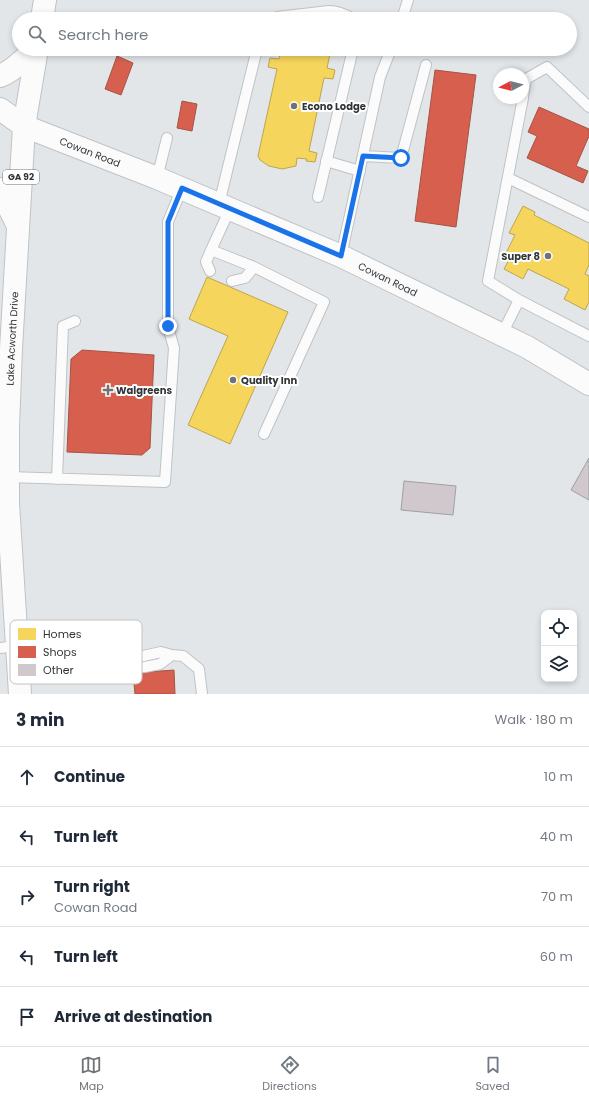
<!DOCTYPE html>
<html lang="en">
<head>
<meta charset="utf-8">
<style>
  :root { --surface:#fff; --page:#f6f6f7; --text:#1f2937; --muted:#747a83; --line:#e0e1e3; --accent:#707375 }
  body { margin:0; font-family:Poppins,sans-serif; background:var(--page); color:var(--text) }
  .controls { position:absolute; right:12px; bottom:12px; display:grid; overflow:hidden; border-radius:8px; box-shadow:0 2px 6px #0003 }
  .controls button { width:36px; height:36px; display:grid; place-items:center; padding:0; border:0; border-bottom:1px solid var(--line); background:var(--surface); color:var(--text); font:20px sans-serif }
  .compass { position:absolute; left:493px; top:68px; width:36px; height:36px; border-radius:50%; background:var(--surface); box-shadow:0 2px 6px #0003; rotate:263deg }
  .stop { position:absolute; width:12px; height:12px; margin:-9px; border:3px solid #1a73e8; border-radius:50%; background:#fff }
  .stop.end { background:#1a73e8; border-color:#fff; box-shadow:0 1px 4px #0008 }
  .list { margin:0; padding:0; list-style:none }
  h2 { display:flex; justify-content:space-between; align-items:center; height:52px; margin:0; padding:0 16px; font-size:17px }
  h2 small { font-size:13px; font-weight:400; color:var(--muted) }
  .list li { display:grid; grid-template-columns:26px 1fr auto; gap:12px; align-items:center; box-sizing:border-box; height:60px; padding:0 16px; border-top:1px solid var(--line) }
  .list b { display:block; font-size:15px; white-space:nowrap }
  .list p { margin:0; font-size:13px; white-space:nowrap; color:var(--muted) }
  .list em { font-size:13px; font-style:normal; color:var(--muted) }
  .icon { flex:none; width:22px; height:22px; fill:none; stroke:currentColor; stroke-width:2; stroke-linecap:round; stroke-linejoin:round }
  .map { position:relative; flex:none; width:589px; height:694px; overflow:hidden }
  .search { position:absolute; background:var(--surface); box-shadow:0 2px 6px #0003; left:12px; right:12px; top:12px; height:44px; display:flex; align-items:center; gap:10px; box-sizing:border-box; padding:0 14px; border-radius:22px; color:var(--muted); font-size:15px }
  .sheet { height:352px; background:var(--surface) }
  nav { display:flex; justify-content:space-around; align-items:center; box-sizing:border-box; height:56px; border-top:1px solid var(--line); background:var(--surface); font-size:11px; color:var(--muted) }
  nav a { display:grid; justify-items:center; gap:2px }
  nav .on { color:var(--accent) }
  .map>svg:first-child { display:block }
  .homes { fill:#f6d55c; stroke:#bba551 }
  .shops { fill:#d6604d; stroke:#a55346 }
  .building { fill:#d0c8cd; stroke:#9fa0a2 }
  .lines { fill:none; stroke-linecap:round; stroke-linejoin:round }
  .lane-casing { stroke:#bfc3c5; stroke-width:12 }
  .secondary-casing { stroke:#bfc3c5; stroke-width:24 }
  .primary-casing { stroke:#bfc3c5; stroke-width:24 }
  .lane { stroke:#fbfbfc; stroke-width:10 }
  .secondary { stroke:#fbfbfc; stroke-width:22 }
  .primary { stroke:#fbfbfc; stroke-width:22 }
  .route { stroke:#1a73e8; stroke-width:5 }
  .poi-dot { fill:#707375; stroke:#fff; stroke-width:1.5 }
  .labels { text-anchor:middle; dominant-baseline:central; stroke-width:4; stroke-linejoin:round; paint-order:stroke }
  .shield { fill:#fff; stroke:#707273; stroke-width:1 }
  .shield-label { font-size:9px; font-weight:bold; fill:#323537 }
  .poi-label { font-size:10px; font-weight:bold; fill:#323537; stroke:#fff; text-anchor:start }
  .street-label { font-size:10px; fill:#323537; stroke:#fff }
  .key { fill:#fff; stroke:#c2c2c3; stroke-width:1 }
  .key-label { font-size:11px; fill:#323537 }
</style>
</head>
<body>
<div class="map">
<svg width="589" height="694" viewBox="0 0 589 694">
  <rect width="100%" height="100%" fill="#e2e6e9"/>
  <!-- homes -->
  <path class="homes" d="M281 49H331L327 68 335 70 333 79 324 78 309 151 317 153 315 162 306 161 307 159 297 158 296 166 282 169 269 166 260 160 258 156 277 69 268 67 270 58 279 59Z
    M523 206 535 212 534 215 589 243V265L585 274 589 276V302L585 310 564 299 569 289 528 269 523 279 504 269 510 258 505 255 515 235 509 233Z
    M207 277 288 312 230 444 188 425 228 336 189 319Z"/>
  <!-- shops -->
  <path class="shops" d="M117 56 133 63 121 95 105 89Z
    M435 70 476 75 456 227 415 221Z
    M182 101 197 104 192 131 177 128Z
    M539 107 589 129V136L576 166 588 171 583 183 527 158 537 136 528 132Z
    M82 350 154 355 150 448 142 455 67 452 71 359Z
    M174 670 175 694H135L133 673Z"/>
  <!-- building -->
  <path class="building" d="M589 458V500L571 490Z
    M404 481 456 486 453 515 401 510Z"/>
  <g class="lines">
    <defs>
      <path id="lane" d="M272 19 277 17 329 11C338 11 345 14 353 19
        M402 19 408 0
        M523 96 526 79 547 67 589 107
        M363 156 401 158 426 65
        M326 161 360 171
        M157 178 167 138
        M508 178 589 217
        M318 197 353 49
        M219 204 257 49
        M230 209 211 250 254 267 324 302 264 434
        M341 256 380 77 391 49
        M210 271 206 262 211 250
        M232 281 245 278 254 267
        M519 300 488 281 523 98
        M502 334 519 300 589 336
        M8 477 165 482 174 348 168 327V222L182 188
        M57 479 63 326 75 321
        M0 648 16 646
        M109 663 117 669 145 667 160 664 172 655
        M103 665 161 652 172 655 183 656 199 669 202 694"/>
      <g id="secondary">
        <path d="M42 19 45 0"/>
        <path id="s1" d="M37 49 24 126 157 178 341 256 527 347 589 384"/>
      </g>
      <g id="primary">
        <path d="M0 76C13 71 24 59 35 49"/>
        <path d="M0 109 24 126"/>
        <path d="M0 189 18 226"/>
        <path id="s2" d="M20 694 8 503V427L11 349 24 126"/>
      </g>
    </defs>
    <!-- lane casing -->
    <use href="#lane" class="lane-casing"/>
    <!-- secondary casing -->
    <use href="#secondary" class="secondary-casing"/>
    <!-- primary casing -->
    <use href="#primary" class="primary-casing"/>
    <!-- lane -->
    <use href="#lane" class="lane"/>
    <!-- secondary -->
    <use href="#secondary" class="secondary"/>
    <!-- primary -->
    <use href="#primary" class="primary"/>
  </g>
  <g class="lines">
    <!-- route -->
    <path class="route" d="M168 326V222L182 188 341 256 363 156 401 158"/>
  </g>
  <!-- markers -->
  <g class="poi-dot">
    <circle cx="294" cy="106" r="4"/>
    <circle cx="548" cy="256" r="4"/>
    <circle cx="233" cy="380" r="4"/>
    <path d="M106 384h4v4h4v4h-4v4h-4v-4h-4v-4h4z"/>
  </g>
  <g class="labels">
    <!-- shield labels -->
    <rect class="shield" x="3" y="170" width="36" height="14" rx="3"/>
    <g class="shield-label">
      <text x="21" y="177">GA 92</text>
    </g>
    <!-- poi labels -->
    <g class="poi-label">
      <text x="302" y="106">Econo Lodge</text>
      <text x="540" y="256" text-anchor="end">Super 8</text>
      <text x="241" y="380">Quality Inn</text>
      <text x="116" y="390">Walgreens</text>
    </g>
    <!-- street labels -->
    <g class="street-label">
      <text stroke="none"><textPath href="#s1" startOffset="149">Cowan Road</textPath></text>
      <text stroke="none"><textPath href="#s1" startOffset="473">Cowan Road</textPath></text>
      <text stroke="none"><textPath href="#s2" startOffset="356">Lake Acworth Drive</textPath></text>
    </g>
  </g>
  <!-- legend -->
  <rect x="10" y="620" width="132" height="64" rx="6" class="key"/>
  <rect x="18" y="628" width="18" height="12" fill="#f6d55c"/>
  <rect x="18" y="646" width="18" height="12" fill="#d6604d"/>
  <rect x="18" y="664" width="18" height="12" fill="#d0c8cd"/>
  <g class="key-label">
    <text x="43" y="638">Homes</text>
    <text x="43" y="656">Shops</text>
    <text x="43" y="674">Other</text>
  </g>
</svg>
<div class="controls">
<button><svg class="icon" aria-label="locate" viewBox="0 0 24 24"><circle cx="12" cy="12" r="6"/><path d="M12 2v4M12 18v4M2 12h4M18 12h4"/></svg></button>
<button><svg class="icon" aria-label="layers" viewBox="0 0 24 24"><path d="M12 4l9 5-9 5-9-5zM3 14l9 5 9-5"/></svg></button>
</div>
<svg class="compass" viewBox="-18 -18 36 36"><path d="M0-13l5 13h-10z" fill="#e53935"/><path d="M0 13l5-13h-10z" fill="#747a83"/></svg>
<div class="stop" style="left:401px;top:158px"></div>
<div class="stop end" style="left:168px;top:326px"></div>
<div class="search"><svg class="icon" aria-label="search" viewBox="0 0 24 24"><circle cx="10" cy="10" r="6"/><path d="M15 15l6 6"/></svg>Search here</div>
</div>
<section class="sheet">
<h2>3 min<small>Walk · 180 m</small></h2>
<ul class="list">
<li><svg class="icon" aria-label="ahead" viewBox="0 0 24 24"><path d="M12 20V5M6 11l6-6 6 6"/></svg><div><b>Continue</b></div><em>10 m</em></li>
<li><svg class="icon" aria-label="left" viewBox="0 0 24 24"><path d="M17 20v-9H6M10 6l-5 5 5 5"/></svg><div><b>Turn left</b></div><em>40 m</em></li>
<li><svg class="icon" aria-label="right" viewBox="0 0 24 24"><path d="M7 20v-9h11M14 6l5 5-5 5"/></svg><div><b>Turn right</b><p>Cowan Road</p></div><em>70 m</em></li>
<li><svg class="icon" aria-label="left" viewBox="0 0 24 24"><path d="M17 20v-9H6M10 6l-5 5 5 5"/></svg><div><b>Turn left</b></div><em>60 m</em></li>
<li><svg class="icon" aria-label="arrive" viewBox="0 0 24 24"><path d="M6 21V4h12l-3 4 3 4H6"/></svg><div><b>Arrive at destination</b></div></li>
</ul>
</section>
<nav>
<a class="on"><svg class="icon" aria-label="map" viewBox="0 0 24 24"><path d="M3 6l6-2 6 2 6-2v14l-6 2-6-2-6 2zM9 4v14M15 6v14"/></svg>Map</a>
<a><svg class="icon" aria-label="directions" viewBox="0 0 24 24"><path d="M12 3l9 9-9 9-9-9zM9 14v-3h6M13 9l2 2-2 2"/></svg>Directions</a>
<a><svg class="icon" aria-label="saved" viewBox="0 0 24 24"><path d="M7 4h10v16l-5-4-5 4z"/></svg>Saved</a>
</nav>
</body>
</html>
